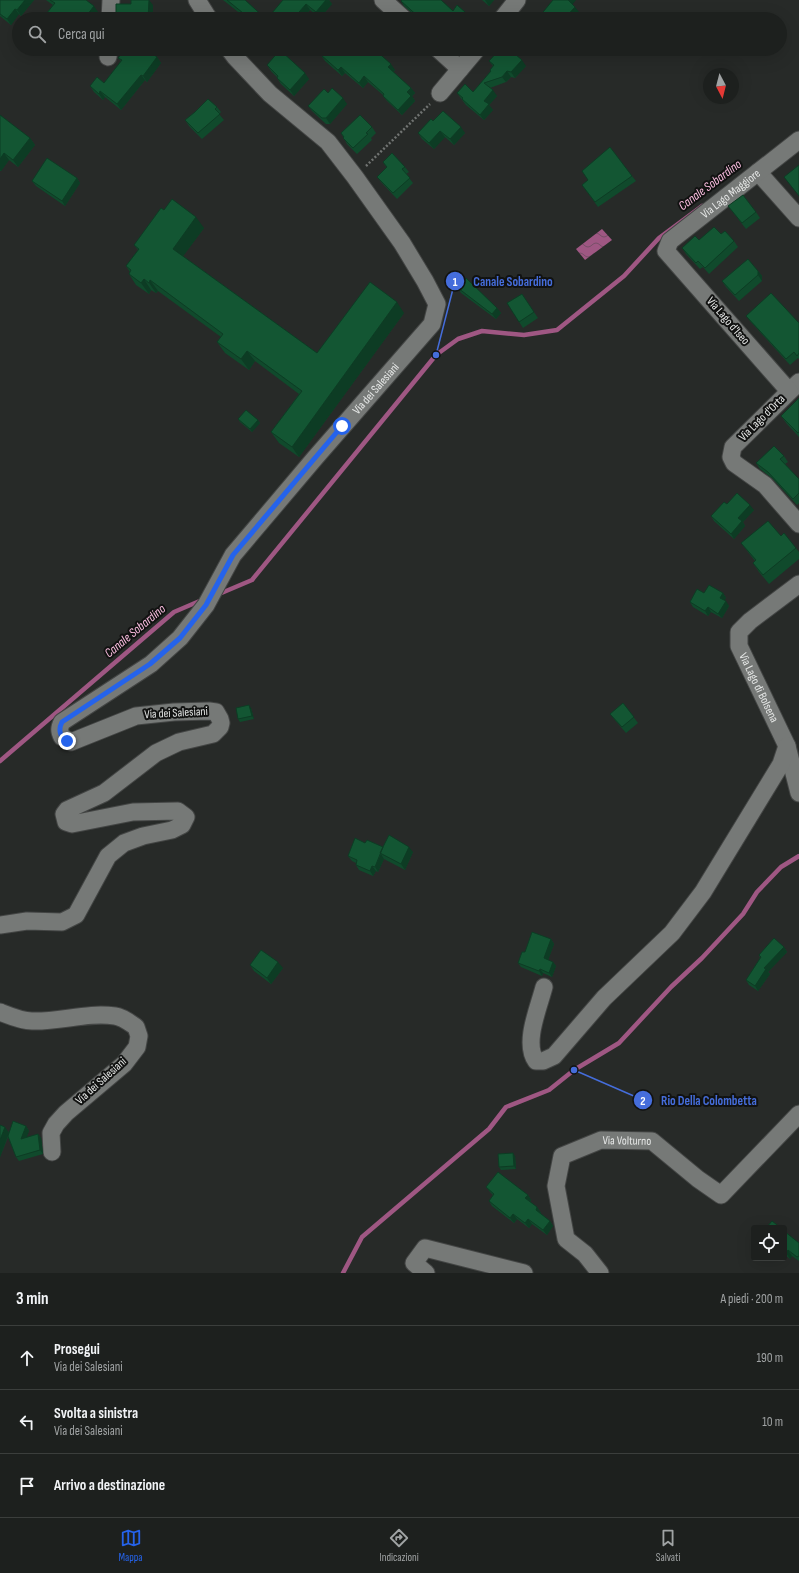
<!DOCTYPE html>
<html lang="it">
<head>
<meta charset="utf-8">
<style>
  :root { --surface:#1d201e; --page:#2a2d2b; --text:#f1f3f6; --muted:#a0a3a4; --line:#3b3e3c; --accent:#2563eb }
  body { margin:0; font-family:"Sofia Sans Condensed",sans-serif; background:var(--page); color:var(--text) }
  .controls { position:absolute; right:12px; bottom:12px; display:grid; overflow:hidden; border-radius:4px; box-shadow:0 4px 16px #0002 }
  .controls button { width:36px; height:36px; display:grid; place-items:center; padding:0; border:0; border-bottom:1px solid var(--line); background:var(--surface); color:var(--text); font:20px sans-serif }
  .compass { position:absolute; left:703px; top:68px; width:36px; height:36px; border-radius:50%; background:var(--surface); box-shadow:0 4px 16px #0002; rotate:173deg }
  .stop { position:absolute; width:12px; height:12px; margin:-9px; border:3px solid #2563eb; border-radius:50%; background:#fff }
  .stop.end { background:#2563eb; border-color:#fff; box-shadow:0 1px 4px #0008 }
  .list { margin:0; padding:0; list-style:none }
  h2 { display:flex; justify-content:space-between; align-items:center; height:52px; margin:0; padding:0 16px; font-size:17px }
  h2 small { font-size:13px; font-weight:400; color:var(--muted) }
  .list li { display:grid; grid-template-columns:26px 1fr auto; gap:12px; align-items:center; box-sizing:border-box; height:64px; padding:0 16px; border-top:1px solid var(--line) }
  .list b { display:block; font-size:15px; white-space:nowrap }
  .list p { margin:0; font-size:13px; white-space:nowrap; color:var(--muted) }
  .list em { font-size:13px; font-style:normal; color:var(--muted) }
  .icon { flex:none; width:22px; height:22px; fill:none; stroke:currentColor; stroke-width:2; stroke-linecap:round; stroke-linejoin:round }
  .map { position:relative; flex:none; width:799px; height:1273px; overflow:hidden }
  .search { position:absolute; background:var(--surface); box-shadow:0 4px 16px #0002; left:12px; right:12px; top:12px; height:44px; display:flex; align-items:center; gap:10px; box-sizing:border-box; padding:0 14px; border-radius:22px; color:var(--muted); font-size:15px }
  .sheet { height:244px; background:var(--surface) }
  nav { display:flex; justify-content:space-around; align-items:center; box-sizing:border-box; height:56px; border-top:1px solid var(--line); background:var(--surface); font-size:11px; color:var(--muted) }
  nav a { display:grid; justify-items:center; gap:2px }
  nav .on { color:var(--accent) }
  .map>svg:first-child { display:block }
  .water { fill:url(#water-waves) }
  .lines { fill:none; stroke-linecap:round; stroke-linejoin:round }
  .stream { stroke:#9f5783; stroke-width:4.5 }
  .minor-casing { stroke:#434544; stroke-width:19 }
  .path { stroke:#717472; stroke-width:2.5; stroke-dasharray:2 2; stroke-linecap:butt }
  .minor { stroke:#767977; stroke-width:17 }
  .wall { fill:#104a2c }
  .shaded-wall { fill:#0d3c24 }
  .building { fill:#135633; stroke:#0d3c24 }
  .route { stroke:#2563eb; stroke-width:5 }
  .labels { text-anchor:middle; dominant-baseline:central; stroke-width:4; stroke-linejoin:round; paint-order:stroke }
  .street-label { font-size:12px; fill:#e5e7e6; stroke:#111211 }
  .water-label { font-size:13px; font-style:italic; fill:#fcbee1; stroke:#111211 }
  .leader { fill:none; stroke:#456ddb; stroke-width:1.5 }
  .callout-dot { fill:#456ddb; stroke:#111211; stroke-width:1.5 }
  .mark-label { font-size:12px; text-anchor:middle; font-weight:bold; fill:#fff }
  .callout-label { font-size:13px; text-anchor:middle; font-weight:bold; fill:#456ddb; stroke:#111211; stroke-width:4; stroke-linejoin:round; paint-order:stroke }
</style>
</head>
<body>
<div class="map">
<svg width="799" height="1273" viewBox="0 0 799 1273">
  <defs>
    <pattern id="water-waves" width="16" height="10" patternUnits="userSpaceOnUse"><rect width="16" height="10" fill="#9f5783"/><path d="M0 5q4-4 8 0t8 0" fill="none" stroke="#764f67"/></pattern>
  </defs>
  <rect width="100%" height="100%" fill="#272a28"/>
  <!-- water -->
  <path class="water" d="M602 229 612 240 585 260 576 249Z"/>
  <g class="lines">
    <!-- stream -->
    <path class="stream" d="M219 594 252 580 436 355 458 339 482 331 524 335 557 330 624 276 659 238 702 206
      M0 761 174 612 202 600
      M343 1273 362 1237 489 1129 506 1107 549 1090 574 1070 619 1043 671 987 702 958 743 914 757 892 781 867 799 856"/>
    <defs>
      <g id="minor">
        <path d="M197 0 209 19"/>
        <path d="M383 0 404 19"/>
        <path d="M110 19 111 0"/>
        <path d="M502 19 517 0"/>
        <path d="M438 49 460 69"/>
        <path d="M108 57 109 49"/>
        <path d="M440 93 477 49"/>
        <path d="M758 172 799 218"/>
        <path d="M799 382 733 447 731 457 734 463 765 485 799 524"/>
        <path id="s1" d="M789 391 666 251 670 241 799 140"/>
        <path id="s2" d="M799 584 750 621 739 632V646L787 746 799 793"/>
        <path id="s3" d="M0 925 27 921 62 922 76 915 108 856 124 843 143 836 172 830 182 825 186 817 178 811 133 812 72 824 66 822 64 814 67 810 104 793 156 753 179 742 213 734 220 727 221 723 220 719 216 712 209 711 174 712 136 716 71 742 62 737C59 731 59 728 62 722L151 664 180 638 206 605 233 555 315 458 432 324 437 304 425 281 402 243 355 177 328 142 270 94 235 57 229 49"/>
        <path d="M544 987C539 1007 523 1043 536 1061H543L554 1056 604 998 672 933 703 892 781 764 787 746"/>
        <path d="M0 1012C10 1016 22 1021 32 1021 60 1022 87 1012 115 1016 123 1017 130 1023 136 1027L139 1036 137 1047 124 1064 66 1113 56 1124 51 1133 52 1152"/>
        <path d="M426 1273 414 1263 425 1248 524 1273"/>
        <path id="s4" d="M600 1273 585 1254 566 1239 556 1186 562 1156 601 1140 652 1141 698 1179 721 1195 799 1114"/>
      </g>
    </defs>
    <!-- minor casing -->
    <use href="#minor" class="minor-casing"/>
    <!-- path -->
    <path class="path" d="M366 166 430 104"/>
    <!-- minor -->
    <use href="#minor" class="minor"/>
  </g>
  <!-- wall -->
  <path class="wall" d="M0 0H34L21 16 19 14 11 25 0 16Z
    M46 0H86L98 12 93 19H42L53 5Z
    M223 0H245L266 19 242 15Z
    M283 0H329L332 4 320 18 310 10 302 19H277L272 13Z
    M482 0H494L489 6Z
    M401 1 453 11 457 5 473 19H419L404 6Z
    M41 49H52L48 55Z
    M371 52 395 70 393 72 411 88 415 93 412 96 415 101 402 115 387 101 383 96V95L368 82 363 88 345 73 342 76 325 61 321 55Z
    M157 57 161 63 147 82 145 80 121 110 105 97 103 100 94 92 90 86 104 83 121 61 118 58Z
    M489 61 526 66 515 78 511 77 506 82 490 88 497 96 489 105 493 110 484 120 466 105 457 93 473 92 491 71 490 70 493 66Z
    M267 65 309 79 294 96 281 84 277 78V77L271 71Z
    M328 93 347 104 330 124H326L312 111 308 106Z
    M217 107 221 112 219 114 224 120 202 139 189 126 185 120Z
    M0 115 30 138 35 145 18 167 9 160 1 171H0Z
    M433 121 465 133 454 145 445 137 434 149 422 139 418 133Z
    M372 127 376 133 371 138 372 140 357 154 347 144 341 133Z
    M383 162 405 167 409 172 406 174 413 183 397 199 381 182 377 177 387 168Z
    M632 176 636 181 598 207 582 185 588 180Z
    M77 178 80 183 65 206 36 186 32 181Z
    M728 206 756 212 760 218 746 229Z
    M164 210 204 228 183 256 317 353 404 313 299 457 279 443 271 432 299 394 255 361 249 370 225 353 217 342 221 337 158 291 156 293 151 290 149 294 136 285 129 274 130 272 126 266 138 250 134 245Z
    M721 234 734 241 738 247 709 274 703 267 700 269 686 254 682 248 699 240Z
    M758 271 762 276V281L739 301 726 287 722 281Z
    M458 288 497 308 501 313 496 319 461 293Z
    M522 294 538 318 523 328 507 303Z
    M746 316 799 323V359L798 358 790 365 750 321Z
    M799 398V437L787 424 781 416Z
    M238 419 258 420 260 423 252 432 240 422Z
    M784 456 788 462 785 464 799 479V503L797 505 772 478 760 469 756 463Z
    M727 504 754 510 743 522 745 526 734 539 714 521 711 516Z
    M781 536 796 548 799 552V559L769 584 759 572 753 563 755 561 741 543Z
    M704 593H723L726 598 724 600 729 606 722 618 711 612 708 616 693 607 690 602Z
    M623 703 638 723 626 733 614 719 610 714Z
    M251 708 254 719 240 722 238 719Z
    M365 843 383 847 413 852 405 870 384 859 378 872 376 871 373 876 359 870 356 865V863L352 861 348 856Z
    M551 939 554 944 548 960 553 962 556 966 552 977 543 973 542 976 521 967 518 963 525 952Z
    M784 947 787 952 768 972 770 974 758 991 749 985 746 980 760 958 759 955Z
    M250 965 283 968 271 984 254 971Z
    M0 1125 9 1132 26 1126 29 1131 26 1138 38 1134 41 1138 43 1154 19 1161 16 1157 8 1137 0 1157Z
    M515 1156 516 1169 501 1170 499 1167Z
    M486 1187 528 1195 531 1200 530 1202 537 1207 541 1213H540L550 1221 553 1226 547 1235 532 1224 529 1228 517 1219 514 1223 492 1206 489 1201 493 1195 490 1192Z
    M784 1231 799 1243V1261L792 1256 790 1259 784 1254Z"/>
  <!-- shaded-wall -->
  <path class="shaded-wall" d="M25 0H34L21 16 17 10Z
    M149 0 153 5V19H148Z
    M326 0H329L332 4 320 18 316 12Z
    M485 0H494L489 6Z
    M568 0H576L572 5Z
    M306 4 310 10 302 19H293Z
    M94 6 98 12 93 19H84Z
    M575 7 579 12 573 19H564Z
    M15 9 19 14 11 25 7 19Z
    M555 14 558 19H550Z
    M44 49H52L48 55Z
    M255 49H260L258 52Z
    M539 49H544L541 52Z
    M157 57 161 63 147 82 143 76Z
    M522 60 526 66 515 78 511 72Z
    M391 64 395 70 392 73 388 67Z
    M341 67 345 73 342 76 338 70Z
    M507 71 511 77 506 82 502 77Z
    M305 73 309 79 294 96 290 90Z
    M141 75 145 80 121 110 117 104Z
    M364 76 368 82 363 88 359 83Z
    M411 88 415 93 412 96 415 101 402 115 398 110 407 92Z
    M493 90 497 96 489 105 493 110 484 120 480 115 484 101Z
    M100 91 105 97 103 100 99 94Z
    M343 98 347 104 330 124 326 118Z
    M461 127 465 133 454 145 450 139Z
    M440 131 445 137 434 149 429 143Z
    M30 138 35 145 18 167 13 160Z
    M4 153 9 160 1 171 0 170V159Z
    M77 178 80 183 65 206 62 201Z
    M196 217 204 228 181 259 173 249Z
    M758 271 762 276V281L758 275Z
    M144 279 151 290 149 294 141 283Z
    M150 280 158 291 156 293 149 283Z
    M397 302 404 313 299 457 292 447Z
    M497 308 501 313 496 319 492 314Z
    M247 351 255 361 249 370 241 359Z
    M258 420 260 423 252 432 250 429Z
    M750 505 754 510 743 522 745 526 734 539 731 534 738 518Z
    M723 593 726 598 723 602 720 598Z
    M726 601 729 606 722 618 718 614Z
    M708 607 711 612 708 616 705 611Z
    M249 705 251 708 254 719 252 716Z
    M409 847 413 852 405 870 401 864Z
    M381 854 384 859 378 872 375 867Z
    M372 866 376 871 373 876 370 871Z
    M551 939 554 944 547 963 544 958Z
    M784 947 787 952 768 972 770 974 758 991 755 986 764 968Z
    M278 962 283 968 271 984 267 978Z
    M553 962 556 966 552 977 549 973Z
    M540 969 543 973 542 976 539 971Z
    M26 1126 29 1131 24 1144 21 1139Z
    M5 1127 9 1133 0 1157V1140Z
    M38 1134 41 1138 43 1154 40 1150Z
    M513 1153 515 1156 516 1169 514 1166Z
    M528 1195 531 1200 529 1203 525 1198Z
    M537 1207 541 1213 539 1215 536 1210Z
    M513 1214 517 1219 514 1223 510 1218Z
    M528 1219 532 1224 529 1228 525 1223Z
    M550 1221 553 1226 547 1235 543 1230Z
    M788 1250 792 1256 790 1259 786 1253Z"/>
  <!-- building -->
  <path class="building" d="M0 0H25L17 10 15 9 7 19 0 14Z
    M50 0H86L94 6 84 19H42L55 3Z
    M131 0H149L148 19H116V4H131Z
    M227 0H245L266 19H238L243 13Z
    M283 0H326L316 12 306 4 293 19H280L272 13Z
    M402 0H441L453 11 457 5 473 19H425L423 17 421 19 401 1Z
    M553 0H568L575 7 564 19H560L555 14 550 19H541L539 17Z
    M522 15 527 19H519Z
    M125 49H146L157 57 143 76 141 75 117 104 100 91 99 94 90 86 97 77 104 83 122 60 118 58Z
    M326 49H368L371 52 374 49 391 64 388 67 411 88 407 92 411 96 398 110 383 96 384 94 364 76 359 83 341 67 338 70 321 55Z
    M500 49H509L522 60 511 72 507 71 502 77 484 83 493 90 484 101 489 104 480 115 462 99 463 98 457 93 465 84 473 92 491 71 490 70 494 65 489 61Z
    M280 50 305 73 290 90 277 78 278 76 267 65Z
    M332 88 343 98 326 118H322L308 106 324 89 328 93Z
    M208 99 217 107 215 109 220 114 198 133 185 120 195 112Z
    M443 111 461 127 450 139 440 131 429 143 418 133 431 119 433 121Z
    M0 115 30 138 13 160 4 153 0 159Z
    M360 115 372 127 366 133 368 134 353 148 343 138 344 137 341 133Z
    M610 147 632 176 595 202 582 185 588 180 582 171Z
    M392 153 405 167 402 169 410 178 393 193 377 177 387 167 383 162Z
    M47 158 77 178 62 201 32 181Z
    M799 165V196L784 177Z
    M743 195 756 212 742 223 728 206Z
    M172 199 196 217 173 249 317 353 370 282 397 302 292 447 271 432 302 391 247 351 241 359 217 342 223 334 150 280 149 283 144 279 141 283 129 274 131 270 126 266 139 249 134 245 161 208 164 210Z
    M714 227 721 234 725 231 734 241 705 268 698 261 696 263 682 248 695 236 699 240Z
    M748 259 758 271V275L735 295 722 281Z
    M466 278 497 308 492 314 458 288Z
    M771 293 799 323V353L797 356 794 352 786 359 746 316Z
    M522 294 534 312 519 322 507 303Z
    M799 398V432L798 433 781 416Z
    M246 410 258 420 250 429 238 419Z
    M774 446 784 456 780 459 799 479V493L793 499 768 472 756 463Z
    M737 493 750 505 738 518 742 521 731 534 711 516 724 502 727 504Z
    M768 521 781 536 784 533 796 548 763 575 753 563 756 560 741 543Z
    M709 585 723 593 720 598 726 601 718 614 708 607 705 611 690 602 697 589 704 593Z
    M623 703 634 717 622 727 610 714Z
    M249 705 252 716 238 719 236 708Z
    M389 835 409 847 401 864 380 853Z
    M355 838 365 843 367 840 383 847 375 867 372 866 370 871 356 865 357 860 348 856Z
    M532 932 551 939 544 958 553 962 549 973 540 969 539 971 518 963 522 952H525Z
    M774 938 784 947 764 968 766 969 755 986 746 980 761 957 759 955Z
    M261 950 278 962 267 978 250 965Z
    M13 1121 26 1126 21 1139 38 1134 40 1150 16 1157 8 1136Z
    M0 1125 5 1127 0 1140Z
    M513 1153 514 1166 499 1167 498 1154Z
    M498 1172 528 1195 525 1198 537 1207 536 1210 550 1221 543 1230 528 1219 525 1223 513 1214 510 1218 489 1201 494 1194 486 1187Z
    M772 1221 781 1228H766Z
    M784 1231 799 1243V1256L797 1257 788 1250 786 1253 784 1252Z"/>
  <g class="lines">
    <!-- route -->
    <path class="route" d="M67 741C60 737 58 730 62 722L150 664 180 638 206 605 233 555 342 426"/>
  </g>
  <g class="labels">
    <!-- street labels -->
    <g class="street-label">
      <text stroke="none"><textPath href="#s1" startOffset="274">Via Lago Maggiore</textPath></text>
      <text transform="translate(728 321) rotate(49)">Via Lago d'Iseo</text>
      <text stroke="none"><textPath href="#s3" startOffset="1205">Via dei Salesiani</textPath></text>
      <text transform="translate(762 418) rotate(-45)">Via Lago d'Orta</text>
      <text stroke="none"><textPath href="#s2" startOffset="137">Via Lago di Bolsena</textPath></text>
      <text transform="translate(176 713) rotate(-3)">Via dei Salesiani</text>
      <text transform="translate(101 1081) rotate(-42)">Via dei Salesiani</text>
      <text stroke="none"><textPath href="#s4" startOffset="201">Via Volturno</textPath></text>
    </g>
    <!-- water labels -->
    <g class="water-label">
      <text transform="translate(710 185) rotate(-37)">Canale Sobardino</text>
      <text transform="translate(135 631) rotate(-40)">Canale Sobardino</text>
    </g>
  </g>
  <!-- callouts -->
  <path class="leader" d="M436 355L455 281M574 1070L643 1100"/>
  <g class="callout-dot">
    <circle cx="436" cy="355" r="4"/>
    <circle cx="574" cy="1070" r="4"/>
    <circle cx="455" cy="281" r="10"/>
    <circle cx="643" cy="1100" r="10"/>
  </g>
  <g class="mark-label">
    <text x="455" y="286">1</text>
    <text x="643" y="1105">2</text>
  </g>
  <g class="callout-label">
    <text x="513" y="286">Canale Sobardino</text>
    <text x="709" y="1105">Rio Della Colombetta</text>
  </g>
</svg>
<div class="controls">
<button><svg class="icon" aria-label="locate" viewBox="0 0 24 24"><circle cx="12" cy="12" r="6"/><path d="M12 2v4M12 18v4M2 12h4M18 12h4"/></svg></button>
</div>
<svg class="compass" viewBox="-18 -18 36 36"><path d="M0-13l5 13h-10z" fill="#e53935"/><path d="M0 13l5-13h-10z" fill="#a0a3a4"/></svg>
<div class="stop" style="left:342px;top:426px"></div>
<div class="stop end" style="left:67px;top:741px"></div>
<div class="search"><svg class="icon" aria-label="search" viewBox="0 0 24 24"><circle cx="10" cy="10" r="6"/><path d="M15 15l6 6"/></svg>Cerca qui</div>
</div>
<section class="sheet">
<h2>3 min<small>A piedi · 200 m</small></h2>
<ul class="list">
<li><svg class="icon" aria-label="ahead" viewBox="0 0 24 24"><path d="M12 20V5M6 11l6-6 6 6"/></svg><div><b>Prosegui</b><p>Via dei Salesiani</p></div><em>190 m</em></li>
<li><svg class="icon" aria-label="left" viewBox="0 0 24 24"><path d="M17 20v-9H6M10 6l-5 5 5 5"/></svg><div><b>Svolta a sinistra</b><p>Via dei Salesiani</p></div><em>10 m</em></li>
<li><svg class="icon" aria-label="arrive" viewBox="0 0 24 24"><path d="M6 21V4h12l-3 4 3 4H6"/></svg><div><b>Arrivo a destinazione</b></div></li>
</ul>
</section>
<nav>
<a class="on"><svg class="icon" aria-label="map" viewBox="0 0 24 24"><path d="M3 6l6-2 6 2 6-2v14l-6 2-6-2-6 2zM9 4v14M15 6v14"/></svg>Mappa</a>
<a><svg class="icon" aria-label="directions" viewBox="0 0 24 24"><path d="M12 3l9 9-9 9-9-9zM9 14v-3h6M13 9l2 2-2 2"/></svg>Indicazioni</a>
<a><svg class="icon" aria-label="saved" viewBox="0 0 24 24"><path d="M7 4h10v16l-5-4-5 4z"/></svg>Salvati</a>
</nav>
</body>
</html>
